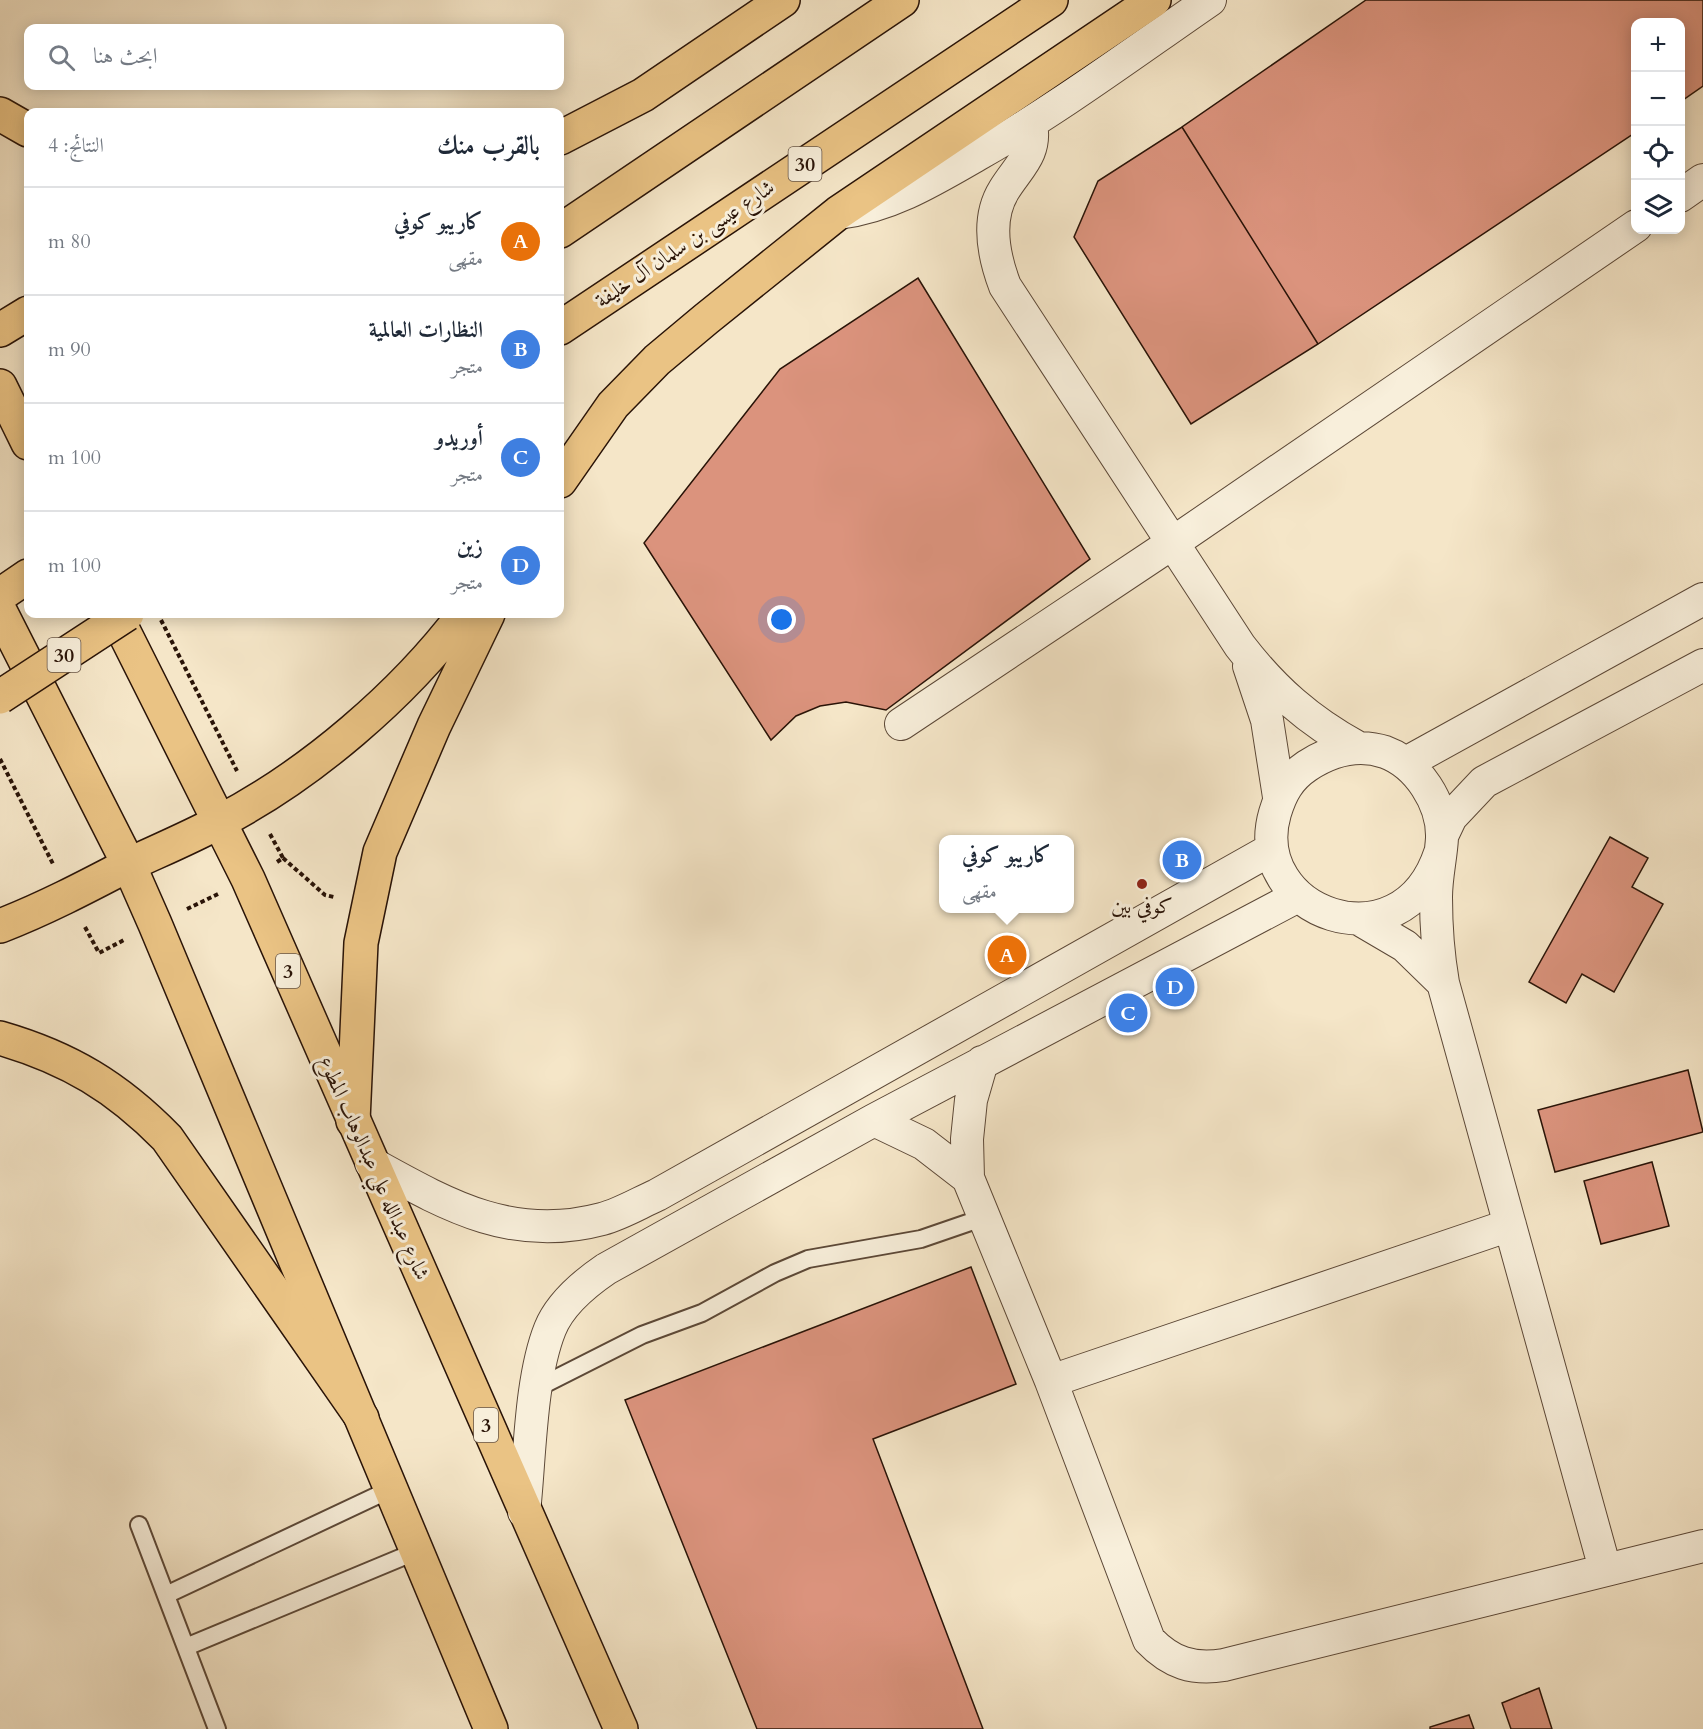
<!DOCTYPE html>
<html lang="ar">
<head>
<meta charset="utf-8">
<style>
  :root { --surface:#fff; --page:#f2f2f3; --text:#1f2937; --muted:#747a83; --line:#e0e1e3; --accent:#8f2418 }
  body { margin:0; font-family:Cardo,Amiri,serif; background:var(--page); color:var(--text); direction:rtl }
  .controls { position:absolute; right:18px; top:18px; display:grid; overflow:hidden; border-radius:12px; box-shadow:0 3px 15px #0003 }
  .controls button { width:54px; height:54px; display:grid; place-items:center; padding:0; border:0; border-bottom:2px solid var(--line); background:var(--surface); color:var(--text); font:30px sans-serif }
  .you { position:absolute; left:782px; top:620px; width:21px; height:21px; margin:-15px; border:4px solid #fff; border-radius:50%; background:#1a73e8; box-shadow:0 0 0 9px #1a73e833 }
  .badge { display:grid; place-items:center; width:39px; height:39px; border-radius:50%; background:var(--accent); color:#fff; font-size:20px; font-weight:700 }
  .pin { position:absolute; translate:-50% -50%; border:3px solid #fff; box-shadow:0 2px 6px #0006 }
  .popup { position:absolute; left:939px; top:835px; width:135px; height:78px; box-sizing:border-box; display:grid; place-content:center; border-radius:12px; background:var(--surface); filter:drop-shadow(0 2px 4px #0005); font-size:20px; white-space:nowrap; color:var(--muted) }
  .popup b { font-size:22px; color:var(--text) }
  .popup::after { content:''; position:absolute; left:50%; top:100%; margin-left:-12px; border:12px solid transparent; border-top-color:var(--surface) }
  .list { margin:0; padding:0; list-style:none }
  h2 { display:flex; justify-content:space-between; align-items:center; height:78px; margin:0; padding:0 24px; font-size:26px }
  h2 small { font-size:20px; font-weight:400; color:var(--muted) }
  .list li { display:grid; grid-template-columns:39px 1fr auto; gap:18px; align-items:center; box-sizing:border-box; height:108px; padding:0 24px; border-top:2px solid var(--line) }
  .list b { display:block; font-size:22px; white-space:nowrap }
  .list p { margin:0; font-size:20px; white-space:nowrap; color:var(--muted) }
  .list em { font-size:20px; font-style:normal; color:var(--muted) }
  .icon { flex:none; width:33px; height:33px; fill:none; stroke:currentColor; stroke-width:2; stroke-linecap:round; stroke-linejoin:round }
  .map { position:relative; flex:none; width:1703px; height:1729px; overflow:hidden; direction:ltr }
  .search { position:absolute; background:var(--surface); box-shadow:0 3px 15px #0003; left:24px; top:24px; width:540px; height:66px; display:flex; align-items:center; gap:15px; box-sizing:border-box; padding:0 21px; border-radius:12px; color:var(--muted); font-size:22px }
  .panel { position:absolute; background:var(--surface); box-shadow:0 3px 15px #0003; left:24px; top:108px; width:540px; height:510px; border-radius:12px; direction:rtl }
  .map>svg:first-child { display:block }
  .building { fill:#db937d; stroke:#291307; stroke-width:1.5 }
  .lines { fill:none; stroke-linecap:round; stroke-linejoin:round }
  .lane-casing { stroke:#5c4837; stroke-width:20 }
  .street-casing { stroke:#5c4837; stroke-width:34 }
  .primary-casing { stroke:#291307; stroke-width:36 }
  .highway-casing { stroke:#291307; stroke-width:36 }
  .path { stroke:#291307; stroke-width:4; stroke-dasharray:4.5 3; stroke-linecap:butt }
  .lane { stroke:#f8efdb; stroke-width:16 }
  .street { stroke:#f8efdb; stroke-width:32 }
  .primary { stroke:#eac384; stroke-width:33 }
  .highway { stroke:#eac384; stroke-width:33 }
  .highway-bridge-casing { stroke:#291307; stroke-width:36; stroke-linecap:butt }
  .highway-bridge { stroke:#eac384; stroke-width:33 }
  .poi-dot { fill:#8f2418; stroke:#f8efdb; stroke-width:2 }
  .labels { text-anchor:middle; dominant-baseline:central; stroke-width:6; stroke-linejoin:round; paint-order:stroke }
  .shield { fill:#f8efdb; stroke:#675547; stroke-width:1.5 }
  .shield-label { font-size:20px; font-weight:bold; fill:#291307 }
  .street-label { font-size:21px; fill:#291307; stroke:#f8efdb }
  .poi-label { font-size:21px; fill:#291307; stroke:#f8efdb }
</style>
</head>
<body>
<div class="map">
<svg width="1703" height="1729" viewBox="0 0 1703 1729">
  <rect width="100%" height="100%" fill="#f5e6c8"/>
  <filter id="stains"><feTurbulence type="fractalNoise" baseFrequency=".00333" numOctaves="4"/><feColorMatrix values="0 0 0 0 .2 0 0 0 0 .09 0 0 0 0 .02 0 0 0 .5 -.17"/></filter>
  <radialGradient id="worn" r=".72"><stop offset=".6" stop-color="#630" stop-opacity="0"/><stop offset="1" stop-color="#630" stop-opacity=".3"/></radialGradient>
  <!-- building -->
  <path class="building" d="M1366 0H1703V86L1680 102V22H1636V132L1318 344 1182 127Z
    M1182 127 1318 344 1191 424 1074 237 1098 181Z
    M918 278 1090 559 886 710 846 702 820 706 796 716 771 740 644 543 780 369Z
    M1610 837 1648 858 1632 887 1663 904 1614 992 1582 974 1566 1003 1529 982Z
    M1688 1070 1703 1132 1555 1172 1538 1110Z
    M1652 1162 1669 1226 1601 1244 1584 1181Z
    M971 1267 1016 1384 873 1439 983 1729H757L625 1400Z
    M1539 1688 1552 1729H1511L1502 1703Z
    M1469 1715 1474 1729H1430V1727Z"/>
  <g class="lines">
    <defs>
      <path id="lane" d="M537 1388 642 1335 702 1313 775 1273 808 1259 921 1239 985 1217
        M139 1525 217 1729
        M166 1595 391 1489
        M186 1647 417 1551"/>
      <path id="street" d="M1031 124C1037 154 1018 167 1004 190 986 219 994 257 1005 286L1240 646C1273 689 1309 721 1357 747
        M1680 196 1703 180
        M839 213C891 206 932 181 977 155 1058 109 1133 53 1210 0
        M1249 666 1267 720 1279 797
        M901 724 1174 542 1636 226
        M1406 763 1703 599
        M1442 836 1451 817 1484 782 1703 665
        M1440 853C1401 971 1246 912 1275 813 1281 793 1289 778 1307 766 1330 751 1358 743 1385 752 1418 764 1443 803 1442 838 1441 857 1436 877 1436 897 1436 926 1438 954 1443 983L1605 1569
        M1359 919 1405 946 1443 983
        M982 1062 971 1100 967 1139 968 1178 1051 1381 1149 1640C1171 1663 1193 1670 1224 1665L1703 1546
        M874 1120 924 1144 968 1178
        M371 1163C447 1205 512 1243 602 1219 621 1214 639 1203 657 1195L1272 849
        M1051 1381 1510 1225
        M524 1512C530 1458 530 1379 550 1329 560 1304 584 1284 606 1269L874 1120 1298 896"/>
      <path id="primary" d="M0 386 28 443
        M0 611 129 865 155 924 491 1729
        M115 614 248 879 621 1729"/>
      <path id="highway" d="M0 114 28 130
        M560 138 643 95 783 0
        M560 231 902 0
        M560 328 1051 0
        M0 330 28 313
        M560 481 613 405 657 360 706 319 838 213 1154 0
        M0 595 28 576
        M0 926C44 909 86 887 128 865 158 851 189 838 219 822 310 775 403 695 464 614
        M0 1038C69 1058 117 1087 167 1138L362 1418
        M353 1121 361 943 380 852 434 726 488 614"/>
    </defs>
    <!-- lane casing -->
    <use href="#lane" class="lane-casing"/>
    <!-- street casing -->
    <use href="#street" class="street-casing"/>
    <!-- primary casing -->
    <use href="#primary" class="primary-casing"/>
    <!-- highway casing -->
    <use href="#highway" class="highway-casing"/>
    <!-- path -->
    <path class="path" d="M161 620 237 771
      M0 759 53 864
      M270 834 283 858 277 862
      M283 858 325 895 334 897
      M187 909 218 894
      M85 927 99 953 124 940"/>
    <!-- lane -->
    <use href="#lane" class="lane"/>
    <!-- street -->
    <use href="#street" class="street"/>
    <!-- primary -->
    <use href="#primary" class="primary"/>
    <!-- highway -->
    <use href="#highway" class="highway"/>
    <defs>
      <path id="highway-bridge" d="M0 697 127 614"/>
    </defs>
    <!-- highway-bridge casing -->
    <use href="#highway-bridge" class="highway-bridge-casing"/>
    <!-- highway-bridge -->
    <use href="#highway-bridge" class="highway-bridge"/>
  </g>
  <!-- markers -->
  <circle class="poi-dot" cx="1142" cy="884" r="6"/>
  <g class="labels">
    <!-- shield labels -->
    <g class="shield">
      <rect x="788.5" y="147" width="33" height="34" rx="4.5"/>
      <rect x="47.5" y="638" width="33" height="34" rx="4.5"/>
      <rect x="276" y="954" width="24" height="34" rx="4.5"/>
      <rect x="474" y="1408" width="24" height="34" rx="4.5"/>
    </g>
    <g class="shield-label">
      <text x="805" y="164">30</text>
      <text x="64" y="655">30</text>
      <text x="288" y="971">3</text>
      <text x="486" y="1425">3</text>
    </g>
    <!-- street labels -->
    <g class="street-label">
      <text transform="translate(685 244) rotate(-34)">شارع عيسى بن سلمان آل خليفة</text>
      <text transform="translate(374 1168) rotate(66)">شارع عبدالله علي عبدالوهاب المطوع</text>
    </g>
    <!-- poi labels -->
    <g class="poi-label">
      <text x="1142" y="906">كوفي بين</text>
    </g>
  </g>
  <rect width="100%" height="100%" filter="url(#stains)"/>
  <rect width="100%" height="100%" fill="url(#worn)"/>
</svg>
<div class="controls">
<button>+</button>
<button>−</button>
<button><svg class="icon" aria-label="locate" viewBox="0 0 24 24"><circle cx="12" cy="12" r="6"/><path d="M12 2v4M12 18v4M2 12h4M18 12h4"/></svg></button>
<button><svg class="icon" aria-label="layers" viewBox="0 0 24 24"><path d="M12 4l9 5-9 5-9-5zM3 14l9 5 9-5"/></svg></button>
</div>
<div class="you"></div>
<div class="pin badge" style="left:1007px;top:955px;background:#e8710a">A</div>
<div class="popup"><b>كاريبو كوفي</b>مقهى</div>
<div class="pin badge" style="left:1182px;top:860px;background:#3f7fe0">B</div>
<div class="pin badge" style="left:1128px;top:1013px;background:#3f7fe0">C</div>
<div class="pin badge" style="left:1175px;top:987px;background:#3f7fe0">D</div>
<div class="search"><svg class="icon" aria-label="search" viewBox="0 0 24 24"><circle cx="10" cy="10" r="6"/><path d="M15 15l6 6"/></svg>ابحث هنا</div>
<section class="panel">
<h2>بالقرب منك<small>النتائج: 4</small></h2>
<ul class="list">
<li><span class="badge" style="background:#e8710a">A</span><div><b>كاريبو كوفي</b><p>مقهى</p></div><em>80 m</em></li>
<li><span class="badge" style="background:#3f7fe0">B</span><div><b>النظارات العالمية</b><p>متجر</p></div><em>90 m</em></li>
<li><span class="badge" style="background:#3f7fe0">C</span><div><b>أوريدو</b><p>متجر</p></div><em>100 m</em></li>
<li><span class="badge" style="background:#3f7fe0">D</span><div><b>زين</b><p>متجر</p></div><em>100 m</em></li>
</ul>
</section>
</div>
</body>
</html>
